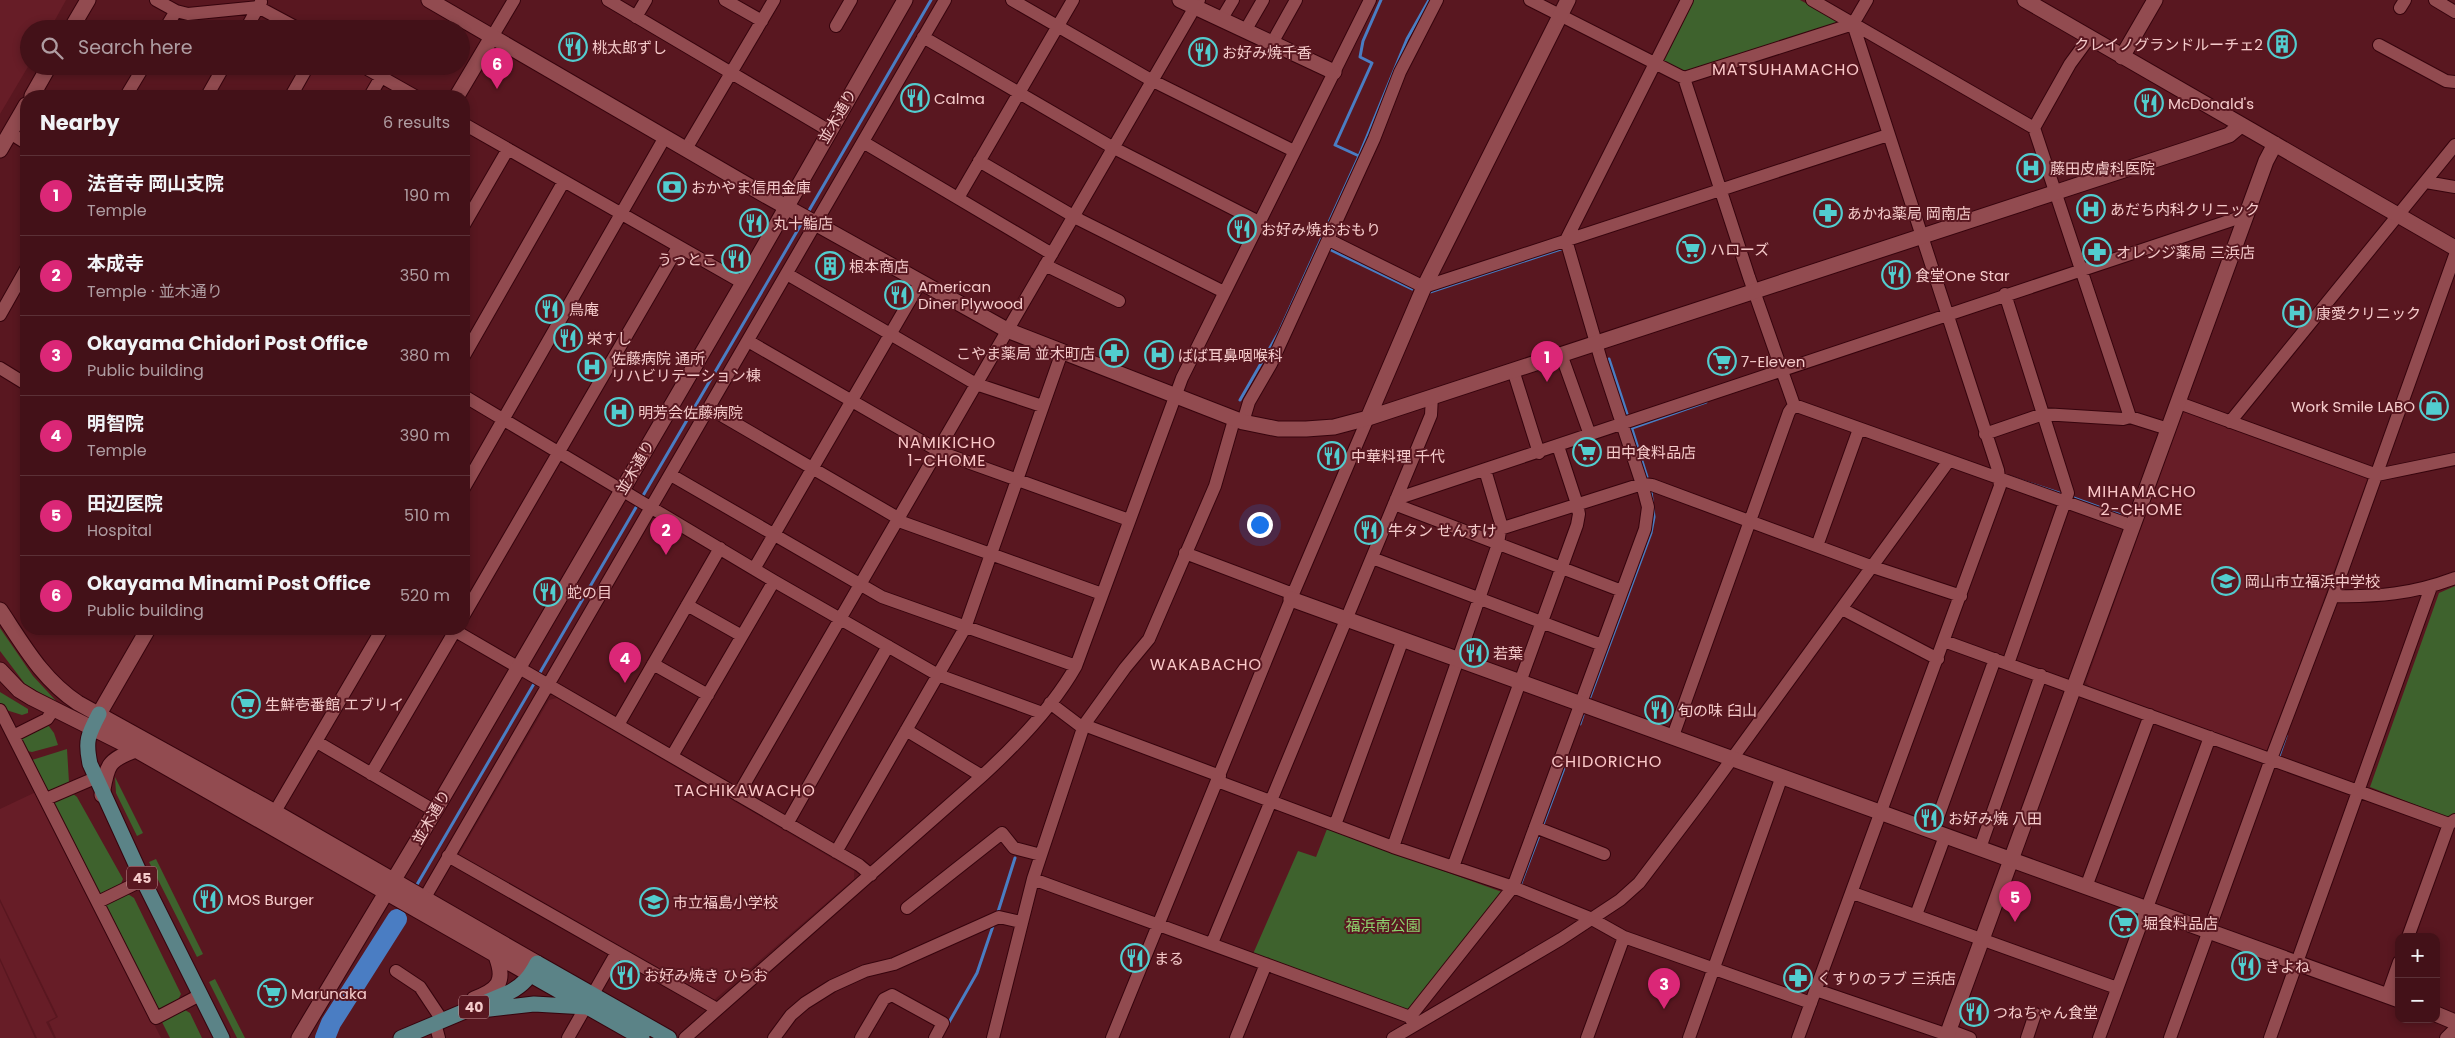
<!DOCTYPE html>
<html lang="en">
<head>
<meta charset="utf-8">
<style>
  :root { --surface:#431118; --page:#4d1f25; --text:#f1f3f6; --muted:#af9da2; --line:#5b3137; --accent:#db2777 }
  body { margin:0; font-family:Poppins,"Noto Sans JP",sans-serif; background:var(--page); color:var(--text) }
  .controls { position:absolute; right:15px; bottom:15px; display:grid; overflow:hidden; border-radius:10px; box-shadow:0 2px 8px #0003 }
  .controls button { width:45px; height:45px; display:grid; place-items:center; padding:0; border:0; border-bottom:1px solid var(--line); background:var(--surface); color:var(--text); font:25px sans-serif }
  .you { position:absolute; left:1259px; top:524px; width:18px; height:18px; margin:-12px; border:4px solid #fff; border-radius:50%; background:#1a73e8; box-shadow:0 0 0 8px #1a73e833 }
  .badge { display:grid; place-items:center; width:32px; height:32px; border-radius:50%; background:var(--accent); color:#fff; font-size:16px; font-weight:700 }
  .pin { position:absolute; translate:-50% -41px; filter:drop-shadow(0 1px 2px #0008) }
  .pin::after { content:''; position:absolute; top:26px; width:18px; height:15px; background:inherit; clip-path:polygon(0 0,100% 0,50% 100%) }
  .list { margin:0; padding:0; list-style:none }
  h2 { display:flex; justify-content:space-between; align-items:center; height:65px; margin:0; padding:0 20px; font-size:21px }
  h2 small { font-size:16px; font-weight:400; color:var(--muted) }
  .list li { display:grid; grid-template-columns:32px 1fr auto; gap:15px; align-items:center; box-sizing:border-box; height:80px; padding:0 20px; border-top:1px solid var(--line) }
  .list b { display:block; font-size:19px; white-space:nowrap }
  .list p { margin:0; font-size:16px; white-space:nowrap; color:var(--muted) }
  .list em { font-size:16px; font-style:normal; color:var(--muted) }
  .icon { flex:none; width:28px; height:28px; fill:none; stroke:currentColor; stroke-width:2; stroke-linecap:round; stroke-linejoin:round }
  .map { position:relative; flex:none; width:2455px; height:1038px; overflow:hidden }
  .search { position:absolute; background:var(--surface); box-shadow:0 2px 8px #0003; left:20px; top:20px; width:450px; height:55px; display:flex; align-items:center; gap:12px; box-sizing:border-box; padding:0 18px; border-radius:28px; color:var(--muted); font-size:19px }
  .panel { position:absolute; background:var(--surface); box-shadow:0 2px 8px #0003; left:20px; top:90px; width:450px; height:545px; border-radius:20px }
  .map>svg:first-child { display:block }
  .built { fill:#671d27 }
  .green { fill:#3e622d }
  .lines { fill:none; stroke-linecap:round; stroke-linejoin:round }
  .stream { stroke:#4a7dc3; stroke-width:3 }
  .river { stroke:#4a7dc3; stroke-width:20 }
  .street-casing { stroke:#36040d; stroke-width:14 }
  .secondary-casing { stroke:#36040d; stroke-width:17 }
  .primary-casing { stroke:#36040d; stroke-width:17 }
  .street { stroke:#924b50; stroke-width:12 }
  .secondary { stroke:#924b50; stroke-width:15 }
  .primary { stroke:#5b8387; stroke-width:15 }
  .labels { text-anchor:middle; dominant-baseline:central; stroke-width:4; stroke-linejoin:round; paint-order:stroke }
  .shield { fill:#591720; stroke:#c69598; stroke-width:1 }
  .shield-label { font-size:14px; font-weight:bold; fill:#f5cbcb }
  .poi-label { font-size:15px; fill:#f5cbcb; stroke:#591720; text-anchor:start }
  .street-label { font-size:15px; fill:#f5cbcb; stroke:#591720 }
  .park-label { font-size:15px; fill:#8ed46f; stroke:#591720 }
  .neighbourhood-label { font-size:16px; letter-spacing:1px; fill:#fbc8c9; stroke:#591720 }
</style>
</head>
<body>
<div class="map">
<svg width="2455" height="1038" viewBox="0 0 2455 1038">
  <rect width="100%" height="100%" fill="#591720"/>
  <!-- built -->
  <path class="built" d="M0 0H66L50 29H29V65L0 114Z
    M313 66H353L373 78V82L365 96H296Z
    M2187 411 2365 476 2367 480 2269 749 2265 751 2089 686 2086 682 2182 413Z
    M557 698 854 871V879L713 1001 458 856 549 700Z
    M38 791 161 1038H56L49 1022 58 1017 0 899V809Z
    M0 902 56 1017 46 1022 54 1038H37L0 958Z
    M0 961 35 1038H0Z"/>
  <!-- green -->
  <path class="green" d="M1691 0H1800L1839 21 1838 24 1688 73 1664 62 1662 58Z
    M2455 586V814L2449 818 2370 787 2439 593Z
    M0 628 33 676 59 704 25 684 0 651Z
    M0 692 28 709V713L22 715 3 709 0 703Z
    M48 725 54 733 58 745 32 752 27 751 22 740 23 737Z
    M67 749 69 782 48 794 32 760Z
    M115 777 143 833 137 836 116 793Z
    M72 793 77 797 123 879 120 886 99 897 52 801Z
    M1327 829 1502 892 1410 1009 1405 1010 1253 954 1298 851 1316 857Z
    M156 859 203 954 197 957 149 862Z
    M128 894 134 898 181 994 177 1002 158 1011 103 904Z
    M215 979 245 1038H237L209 982Z
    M185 1010 190 1013 202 1038H170L161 1020Z"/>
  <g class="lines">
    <!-- stream -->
    <path class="stream" d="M1359 156 1407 39 1429 0
      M807 214 931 0
      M1329 249 1412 289
      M1430 292 1564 248
      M1609 359 1628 417
      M1240 400 1279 332 1359 156 1335 145 1372 63 1360 57 1363 41 1381 0
      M1631 426 1647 477
      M1632 428 1706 402
      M2007 476 2065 495
      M2071 497 2129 518
      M641 499 803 221
      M538 676 638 504
      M1590 697 1651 533 1654 517 1651 491
      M1580 724 1583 715
      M2278 759 2286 736
      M1542 827 1566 763
      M1521 883 1540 833
      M415 888 535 682
      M997 915 1015 858
      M397 919 403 909
      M948 1024 977 973 994 923"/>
    <!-- river -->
    <path class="river" d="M325 1038 331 1023 397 919"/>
    <defs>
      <path id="street" d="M156 0 176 11 188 14 258 7 299 29
        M608 0 828 130
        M725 0 762 21
        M1012 0 1151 80 1294 151
        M1530 0 1684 78 1749 277 1794 405 2133 526
        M1812 0 2034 128 2130 417 2168 429
        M2435 0 2455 12
        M2400 8 2405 0
        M636 17 646 0
        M1221 20 1233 0
        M836 26 851 0
        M165 29 176 11
        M246 29 261 2
        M1245 31 1263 0
        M492 37 514 0
        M923 37 1112 147 1259 222
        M1272 43 1296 0
        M2379 45 2446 81 2455 82
        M362 66 415 96
        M1684 78 1853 24 1867 0
        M126 96 144 66
        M207 96 224 66
        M291 96 308 66
        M370 96 381 77
        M464 124 743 283
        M2034 128 2070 64 2089 38
        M10 133 26 143
        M863 142 1052 254
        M686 149 774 0
        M979 161 1080 220 1224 292
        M2426 182 2455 187
        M958 198 1073 0
        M464 225 508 149
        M1329 240 1424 287 1888 135
        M1045 265 1119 301
        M787 274 976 384 1042 406
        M2005 294 2068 493 2008 664
        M0 315 26 269
        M748 341 937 450
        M1561 354 1590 435
        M464 356 564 181
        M0 368 26 384
        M1513 370 1539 453
        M464 396 774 581 938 675 1042 713
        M2179 403 2377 475 2455 459
        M709 408 898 518
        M1243 422 1249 402 1271 364 1374 139 1400 72 1437 0
        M2230 422 2455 145
        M1985 434 2043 414 2123 419 2130 417
        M937 451 1129 520
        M671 475 882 597 1076 666
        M464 488 665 137
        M1396 499 2247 215
        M1394 504 1622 591
        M896 520 1102 594
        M1500 529 1642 484 1652 485 1873 567 1961 596
        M1817 546 1859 429
        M1185 553 1293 594
        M1372 558 1602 645
        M754 569 920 283
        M2333 596C2378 597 2412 594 2455 578
        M687 605 742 636
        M1842 609 1938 659
        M464 615 678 247
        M452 629 859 865 871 875
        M1944 641 2449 824
        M653 664 708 695
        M1050 703 1083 728
        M0 710 156 1018 200 995
        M618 725 720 548
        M1084 725 1220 776
        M906 730 982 776
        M15 735 47 719 54 709
        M1673 736 1789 412 1794 405
        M317 742 435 811
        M672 756 774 581
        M371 774 456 629
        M1217 781 1393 847 1513 887 1590 918 1624 937 1811 1003
        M738 795 1199 0
        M46 799 95 778
        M270 820 382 629
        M787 824 888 646
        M1335 825 1403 639
        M1535 827 1604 854
        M1933 831 1995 659
        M1393 847 1498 544 1501 524 1485 470
        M1980 848 2041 675
        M836 852 965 628 1062 352
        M448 856 717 1009
        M1453 867 1577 525 1579 514 1577 504 1558 446
        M1033 879 1410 1017 1413 1023
        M2086 887 2150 715
        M1853 893 2117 988
        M424 899 945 0
        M98 902 143 880
        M907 908 1002 833 1014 848 1041 855
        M1916 915 1945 836
        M2408 937 2449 824 2455 820
        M1212 943 1431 415 1432 396
        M396 971 420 987 442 1020
        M1816 990 1948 1035
        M2387 996 2399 962
        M1410 1017 1513 887 1645 529 1648 507 1642 484 1601 360 1566 240 1687 0
        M435 1023 439 1038
        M1949 1030 1970 1038
        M568 1038 617 952
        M685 1038 982 776C1017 744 1053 707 1076 666L1182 378 1370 0
        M774 1038 791 1015 805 1003 832 986 865 971 894 964 999 917 1021 922
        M861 1038 884 999 892 995 943 1023 935 1038
        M993 1038 1033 879 1084 725 1125 668 1149 639 1215 486 1234 420
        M1112 1038 1293 594 1368 418
        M1236 1038 1266 964
        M1393 1038 1561 939 1620 900 1639 883 1702 800 1948 462
        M1587 1038 1624 937
        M1689 1038 1782 776
        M1798 1038 2000 486 1998 470 1853 24
        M2027 1038 2035 1014
        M2099 1038 2210 737
        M2170 1038 2271 759 2333 596 2455 255
        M2270 1038 2431 587
        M2446 1038 2455 1029"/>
      <path id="secondary" d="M429 0 763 194 1007 330 1243 422 1278 429H1306L1334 427 1368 418 2194 147 2229 135 2241 125
        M1180 0 1334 72
        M2025 0 2455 248
        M71 29 88 0
        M2122 57 2155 0
        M32 96 49 66
        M457 96 492 37
        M0 150 26 105
        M1368 418 1424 287 1568 0
        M1291 599 2399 1000
        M0 610C24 646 42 679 78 703L275 812 537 963
        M0 670 19 690 32 698 136 750 531 975
        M99 714 148 629
        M102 795C107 766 107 760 136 750
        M474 999C498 990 506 982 496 956
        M2436 1014 2455 1022
        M299 1038 435 811 743 283 905 0
        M1946 1038 2266 161 2275 144"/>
      <path id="primary" d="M99 714C88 735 85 741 90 764L143 880 222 1038
        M531 975 642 1038
        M481 1010 534 1004 586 1007
        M401 1038 510 992C523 985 530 977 537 963L669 1038"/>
    </defs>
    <!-- street casing -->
    <use href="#street" class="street-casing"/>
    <!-- secondary casing -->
    <use href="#secondary" class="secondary-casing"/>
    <!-- primary casing -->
    <use href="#primary" class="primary-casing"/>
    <!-- street -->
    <use href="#street" class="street"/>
    <!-- secondary -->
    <use href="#secondary" class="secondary"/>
    <!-- primary -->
    <use href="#primary" class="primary"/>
  </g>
  <!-- icons -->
  <defs>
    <symbol id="building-ring" viewBox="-11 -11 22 22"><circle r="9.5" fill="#591720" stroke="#52cdcf" stroke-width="1.5"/><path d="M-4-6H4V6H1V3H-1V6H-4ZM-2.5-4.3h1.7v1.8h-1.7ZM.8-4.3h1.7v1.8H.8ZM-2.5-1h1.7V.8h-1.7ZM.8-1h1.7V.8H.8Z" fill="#52cdcf"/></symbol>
    <symbol id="restaurant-ring" viewBox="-11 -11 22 22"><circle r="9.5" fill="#591720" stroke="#52cdcf" stroke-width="1.5"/><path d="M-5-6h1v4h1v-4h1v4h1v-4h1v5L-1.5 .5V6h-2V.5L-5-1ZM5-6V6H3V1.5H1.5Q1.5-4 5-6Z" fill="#52cdcf"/></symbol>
    <symbol id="hospital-ring" viewBox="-11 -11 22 22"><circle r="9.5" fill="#591720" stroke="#52cdcf" stroke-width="1.5"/><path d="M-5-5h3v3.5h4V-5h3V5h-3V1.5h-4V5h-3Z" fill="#52cdcf"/></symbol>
    <symbol id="bank-ring" viewBox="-11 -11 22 22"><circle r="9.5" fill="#591720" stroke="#52cdcf" stroke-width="1.5"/><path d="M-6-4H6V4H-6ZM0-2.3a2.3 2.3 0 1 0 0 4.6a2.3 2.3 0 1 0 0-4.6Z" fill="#52cdcf"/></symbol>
    <symbol id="pharmacy-ring" viewBox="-11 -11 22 22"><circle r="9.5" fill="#591720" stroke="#52cdcf" stroke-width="1.5"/><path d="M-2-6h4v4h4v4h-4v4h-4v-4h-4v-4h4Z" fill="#52cdcf"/></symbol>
    <symbol id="supermarket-ring" viewBox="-11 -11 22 22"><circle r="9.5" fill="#591720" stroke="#52cdcf" stroke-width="1.5"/><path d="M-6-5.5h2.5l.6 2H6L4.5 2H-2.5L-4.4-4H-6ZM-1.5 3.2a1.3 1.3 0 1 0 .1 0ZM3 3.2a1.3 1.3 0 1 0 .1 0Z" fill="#52cdcf"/></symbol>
    <symbol id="shop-ring" viewBox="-11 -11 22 22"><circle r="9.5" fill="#591720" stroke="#52cdcf" stroke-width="1.5"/><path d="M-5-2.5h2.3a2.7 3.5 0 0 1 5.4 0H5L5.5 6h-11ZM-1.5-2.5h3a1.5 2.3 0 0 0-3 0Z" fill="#52cdcf"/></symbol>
    <symbol id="school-ring" viewBox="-11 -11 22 22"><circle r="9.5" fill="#591720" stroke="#52cdcf" stroke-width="1.5"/><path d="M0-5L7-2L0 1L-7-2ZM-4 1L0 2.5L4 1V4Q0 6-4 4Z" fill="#52cdcf"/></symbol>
  </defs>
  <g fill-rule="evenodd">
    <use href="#building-ring" x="2266" y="28" width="32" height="32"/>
    <use href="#restaurant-ring" x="557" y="31" width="32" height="32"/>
    <use href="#restaurant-ring" x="1187" y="36" width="32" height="32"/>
    <use href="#restaurant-ring" x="899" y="82" width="32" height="32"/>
    <use href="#restaurant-ring" x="2133" y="87" width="32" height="32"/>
    <use href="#hospital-ring" x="2015" y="152" width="32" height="32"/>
    <use href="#bank-ring" x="656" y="171" width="32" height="32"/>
    <use href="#hospital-ring" x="2075" y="193" width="32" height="32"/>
    <use href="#pharmacy-ring" x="1812" y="197" width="32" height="32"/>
    <use href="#restaurant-ring" x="738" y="207" width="32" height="32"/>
    <use href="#restaurant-ring" x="1226" y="213" width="32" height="32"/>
    <use href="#supermarket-ring" x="1675" y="233" width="32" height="32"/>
    <use href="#pharmacy-ring" x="2081" y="236" width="32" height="32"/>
    <use href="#restaurant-ring" x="720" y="243" width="32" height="32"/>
    <use href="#building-ring" x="814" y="250" width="32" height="32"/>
    <use href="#restaurant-ring" x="1880" y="259" width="32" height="32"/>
    <use href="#restaurant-ring" x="883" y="279" width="32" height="32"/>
    <use href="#restaurant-ring" x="534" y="293" width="32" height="32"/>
    <use href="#hospital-ring" x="2281" y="297" width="32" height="32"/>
    <use href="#restaurant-ring" x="552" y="322" width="32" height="32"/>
    <use href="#pharmacy-ring" x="1098" y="337" width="32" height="32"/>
    <use href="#hospital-ring" x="1143" y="339" width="32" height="32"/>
    <use href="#supermarket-ring" x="1706" y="345" width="32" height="32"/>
    <use href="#hospital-ring" x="576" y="351" width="32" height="32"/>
    <use href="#shop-ring" x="2418" y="390" width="32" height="32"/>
    <use href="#hospital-ring" x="603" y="396" width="32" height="32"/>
    <use href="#supermarket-ring" x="1571" y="436" width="32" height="32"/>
    <use href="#restaurant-ring" x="1316" y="440" width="32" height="32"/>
    <use href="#restaurant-ring" x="1353" y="514" width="32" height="32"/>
    <use href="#school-ring" x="2210" y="565" width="32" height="32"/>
    <use href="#restaurant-ring" x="532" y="576" width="32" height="32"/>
    <use href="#restaurant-ring" x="1458" y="637" width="32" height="32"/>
    <use href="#supermarket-ring" x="230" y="688" width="32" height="32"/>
    <use href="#restaurant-ring" x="1643" y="694" width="32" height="32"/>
    <use href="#restaurant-ring" x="1913" y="802" width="32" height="32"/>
    <use href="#restaurant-ring" x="192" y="883" width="32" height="32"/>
    <use href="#school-ring" x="638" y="886" width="32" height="32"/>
    <use href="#supermarket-ring" x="2108" y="907" width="32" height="32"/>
    <use href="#restaurant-ring" x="1119" y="942" width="32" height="32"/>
    <use href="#restaurant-ring" x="2230" y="950" width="32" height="32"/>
    <use href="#restaurant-ring" x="609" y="959" width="32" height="32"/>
    <use href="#pharmacy-ring" x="1782" y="962" width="32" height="32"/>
    <use href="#supermarket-ring" x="256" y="977" width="32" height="32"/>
    <use href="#restaurant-ring" x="1958" y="996" width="32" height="32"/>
  </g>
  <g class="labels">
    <!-- shield labels -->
    <g class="shield">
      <rect x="127" y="866.5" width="30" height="23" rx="4"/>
      <rect x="459" y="995.5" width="30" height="23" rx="4"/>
    </g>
    <g class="shield-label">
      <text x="142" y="878">45</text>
      <text x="474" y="1007">40</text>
    </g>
    <!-- poi labels -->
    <g class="poi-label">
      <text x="2263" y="44" text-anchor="end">クレイノグランドルーチェ2</text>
      <text x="592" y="47">桃太郎ずし</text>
      <text x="1222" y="52">お好み焼千香</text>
      <text x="934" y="98">Calma</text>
      <text x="2168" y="103">McDonald's</text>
      <text x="2050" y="168">藤田皮膚科医院</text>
      <text x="691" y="187">おかやま信用金庫</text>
      <text x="2110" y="209">あだち内科クリニック</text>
      <text x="1847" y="213">あかね薬局 岡南店</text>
      <text x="773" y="223">丸十鮨店</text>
      <text x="1261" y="229">お好み焼おおもり</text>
      <text x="1710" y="249">ハローズ</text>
      <text x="2116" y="252">オレンジ薬局 三浜店</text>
      <text x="717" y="259" text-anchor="end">うっとこ</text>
      <text x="849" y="266">根本商店</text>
      <text x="1915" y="275">食堂One Star</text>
      <text x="918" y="286">American<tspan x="918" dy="17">Diner Plywood</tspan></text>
      <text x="569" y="309">鳥庵</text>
      <text x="2316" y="313">康愛クリニック</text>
      <text x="587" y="338">栄すし</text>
      <text x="1095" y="353" text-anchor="end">こやま薬局 並木町店</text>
      <text x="1178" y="355">ばば耳鼻咽喉科</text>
      <text x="611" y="358">佐藤病院 通所<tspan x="611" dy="17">リハビリテーション棟</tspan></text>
      <text x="1741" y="361">7-Eleven</text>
      <text x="2415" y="406" text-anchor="end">Work Smile LABO</text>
      <text x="638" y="412">明芳会佐藤病院</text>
      <text x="1606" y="452">田中食料品店</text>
      <text x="1351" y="456">中華料理 千代</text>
      <text x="1388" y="530">牛タン せんすけ</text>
      <text x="2245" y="581">岡山市立福浜中学校</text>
      <text x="567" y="592">蛇の目</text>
      <text x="1493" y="653">若葉</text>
      <text x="265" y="704">生鮮壱番館 エブリイ</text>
      <text x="1678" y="710">旬の味 臼山</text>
      <text x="1948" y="818">お好み焼 八田</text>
      <text x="227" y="899">MOS Burger</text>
      <text x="673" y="902">市立福島小学校</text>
      <text x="2143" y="923">堀食料品店</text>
      <text x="1154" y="958">まる</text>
      <text x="2265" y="966">きよね</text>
      <text x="644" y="975">お好み焼き ひらお</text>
      <text x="1817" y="978">くすりのラブ 三浜店</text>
      <text x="291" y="993">Marunaka</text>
      <text x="1993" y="1012">つねちゃん食堂</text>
    </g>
    <!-- street labels -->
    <g class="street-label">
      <text transform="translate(837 116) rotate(-60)">並木通り</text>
      <text transform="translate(635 467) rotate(-60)">並木通り</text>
      <text transform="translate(431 817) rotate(-60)">並木通り</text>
    </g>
    <!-- park labels -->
    <g class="park-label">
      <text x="1383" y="925">福浜南公園</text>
    </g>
    <!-- neighbourhood labels -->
    <g class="neighbourhood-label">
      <text x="1786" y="69">MATSUHAMACHO</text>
      <text x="947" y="442">NAMIKICHO<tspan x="947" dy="18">1-CHOME</tspan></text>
      <text x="2142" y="491">MIHAMACHO<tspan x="2142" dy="18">2-CHOME</tspan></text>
      <text x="1206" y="664">WAKABACHO</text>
      <text x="1607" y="761">CHIDORICHO</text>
      <text x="745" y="790">TACHIKAWACHO</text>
    </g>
  </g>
</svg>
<div class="controls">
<button>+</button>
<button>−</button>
</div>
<div class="you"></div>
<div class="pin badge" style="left:1547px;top:382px">1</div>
<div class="pin badge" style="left:666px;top:555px">2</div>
<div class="pin badge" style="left:1664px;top:1009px">3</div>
<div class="pin badge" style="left:625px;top:683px">4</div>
<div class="pin badge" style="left:2015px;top:922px">5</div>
<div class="pin badge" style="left:497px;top:89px">6</div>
<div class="search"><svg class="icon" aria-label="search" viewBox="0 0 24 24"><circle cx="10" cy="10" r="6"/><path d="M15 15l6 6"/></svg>Search here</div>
<section class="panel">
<h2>Nearby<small>6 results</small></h2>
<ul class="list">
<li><span class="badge">1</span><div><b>法音寺 岡山支院</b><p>Temple</p></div><em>190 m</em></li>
<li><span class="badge">2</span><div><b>本成寺</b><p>Temple · 並木通り</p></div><em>350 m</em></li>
<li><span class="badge">3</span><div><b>Okayama Chidori Post Office</b><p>Public building</p></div><em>380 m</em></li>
<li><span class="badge">4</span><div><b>明智院</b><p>Temple</p></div><em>390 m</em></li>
<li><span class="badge">5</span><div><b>田辺医院</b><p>Hospital</p></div><em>510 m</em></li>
<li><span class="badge">6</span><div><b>Okayama Minami Post Office</b><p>Public building</p></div><em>520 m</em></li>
</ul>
</section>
</div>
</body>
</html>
